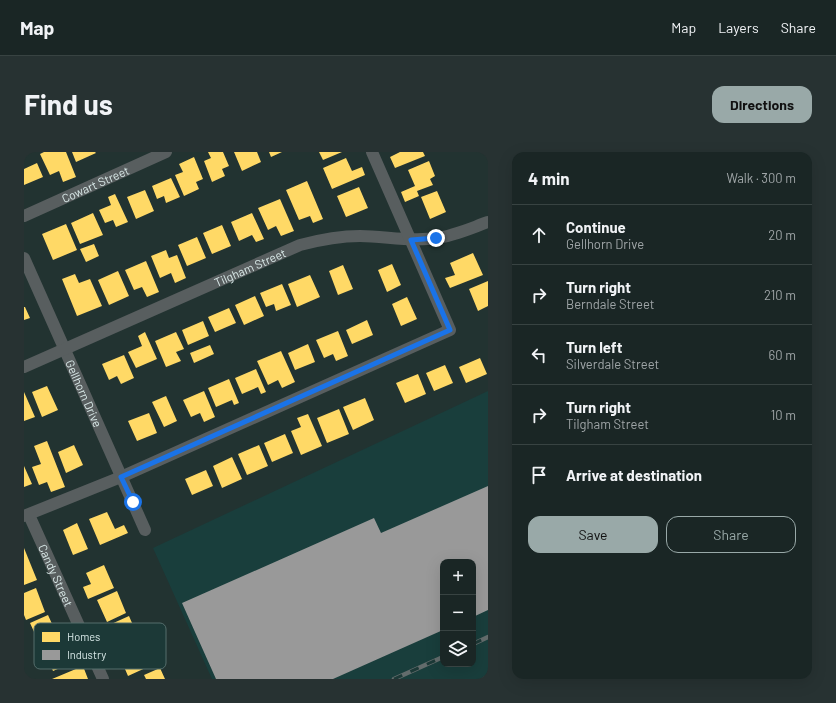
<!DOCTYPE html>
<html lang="en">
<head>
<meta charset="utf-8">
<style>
  :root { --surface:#1a2625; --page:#273232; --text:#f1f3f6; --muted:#9fa5a7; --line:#384342; --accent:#99a9a8 }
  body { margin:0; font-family:Barlow,sans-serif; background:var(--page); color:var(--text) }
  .controls { position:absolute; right:12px; bottom:12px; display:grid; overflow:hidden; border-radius:8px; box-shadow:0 4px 16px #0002 }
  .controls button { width:36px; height:36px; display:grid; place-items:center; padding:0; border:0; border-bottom:1px solid var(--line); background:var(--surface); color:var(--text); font:20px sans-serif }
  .stop { position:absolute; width:12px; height:12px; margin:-9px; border:3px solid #1a73e8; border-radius:50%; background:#fff }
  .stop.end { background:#1a73e8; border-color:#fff; box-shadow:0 1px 4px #0008 }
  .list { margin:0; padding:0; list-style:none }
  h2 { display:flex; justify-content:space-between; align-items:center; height:52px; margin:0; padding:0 16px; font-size:17px }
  h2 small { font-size:13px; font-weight:400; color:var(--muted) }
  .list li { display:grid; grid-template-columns:26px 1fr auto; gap:12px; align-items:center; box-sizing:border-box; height:60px; padding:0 16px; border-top:1px solid var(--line) }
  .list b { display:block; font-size:15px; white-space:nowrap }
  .list p { margin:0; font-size:13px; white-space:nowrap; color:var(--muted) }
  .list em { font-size:13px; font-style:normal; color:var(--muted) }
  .actions { display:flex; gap:8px; padding:12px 16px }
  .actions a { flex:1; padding:9px 0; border:1px solid var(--accent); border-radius:12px; text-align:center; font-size:14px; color:var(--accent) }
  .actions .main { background:var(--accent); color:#111 }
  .icon { flex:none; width:22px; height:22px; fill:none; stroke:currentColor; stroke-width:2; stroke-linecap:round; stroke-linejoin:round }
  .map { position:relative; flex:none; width:464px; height:527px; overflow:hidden; border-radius:12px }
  header { display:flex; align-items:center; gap:24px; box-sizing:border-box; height:56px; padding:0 20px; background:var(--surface); border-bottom:1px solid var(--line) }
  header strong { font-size:19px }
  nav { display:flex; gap:22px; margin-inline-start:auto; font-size:14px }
  .intro { display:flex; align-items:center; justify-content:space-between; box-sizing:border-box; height:96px; padding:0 24px }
  h1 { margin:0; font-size:28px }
  .button { padding:10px 18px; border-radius:12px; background:var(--accent); color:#111; font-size:14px; font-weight:700 }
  main { display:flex; gap:24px; padding:0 24px }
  aside { flex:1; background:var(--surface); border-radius:12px; box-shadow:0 4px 16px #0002 }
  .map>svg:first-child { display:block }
  .built { fill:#193e3c; fill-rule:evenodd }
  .homes { fill:#ffd966 }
  .industry { fill:#999 }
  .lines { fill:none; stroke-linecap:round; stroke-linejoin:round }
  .street { stroke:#585e5f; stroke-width:12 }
  .rail-casing { stroke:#636c6c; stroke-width:4.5 }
  .rail { stroke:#1c3937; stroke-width:3; stroke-dasharray:9; stroke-linecap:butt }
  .route { stroke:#1a73e8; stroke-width:5 }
  .labels { text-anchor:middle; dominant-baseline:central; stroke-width:4; stroke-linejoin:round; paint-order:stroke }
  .street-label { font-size:12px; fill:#d9e9e8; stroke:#1c3937 }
  .key { fill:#1c3937; stroke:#556e6c; stroke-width:1 }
  .key-label { font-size:11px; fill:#d9e9e8 }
</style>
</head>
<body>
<header>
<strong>Map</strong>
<nav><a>Map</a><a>Layers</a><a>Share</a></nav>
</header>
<div class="intro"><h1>Find us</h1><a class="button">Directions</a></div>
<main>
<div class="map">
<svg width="464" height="527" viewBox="0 0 464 527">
  <rect width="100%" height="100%" fill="#223331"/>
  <!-- built -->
  <path class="built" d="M464 239V527H188L129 396ZM419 410H449V512H419Z"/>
  <!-- homes -->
  <path class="homes" d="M20 0H42L52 25 39 30 35 19 26 23 16 2Z
    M48 0H71L72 1 52 10Z
    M184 0H199L205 14 198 17 201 24 188 30 180 9 187 6Z
    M210 0H233L237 10 218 19Z
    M245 0H258L247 5Z
    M295 0H318L299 8Z
    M376 0H399L401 4 371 16 366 5Z
    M170 5 179 27 172 30 175 37 160 44 151 23 159 20 155 12Z
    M322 6 328 19 338 15 341 23 308 37 299 16Z
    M405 9 411 24 406 27 409 33 393 39 395 44 381 50 377 40 391 34 384 18Z
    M13 11 19 25 0 33V17Z
    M147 26 156 45 142 51 140 44 133 47 128 34Z
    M283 29 299 67 289 71 286 64 275 68 262 38Z
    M335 35 344 56 322 65 313 44Z
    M121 38 130 59 112 67 103 45Z
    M413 39 422 60 406 67 397 45Z
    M91 42 104 70 92 75 89 68 81 71 75 58 87 53 84 45Z
    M256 47 270 79 257 84 252 74 244 78 234 56Z
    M69 61 79 83 56 92 47 71Z
    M228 61 240 87 232 90 228 83 215 89 207 70Z
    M42 72 53 98 29 108 18 82Z
    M198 73 207 94 188 102 179 81Z
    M173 85 182 106 163 114 154 93Z
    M70 92 75 104 62 110 56 97Z
    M142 98 145 106 153 103 162 126 151 131 147 121 136 126 127 104Z
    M449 101 459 123 426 136 421 126 431 123 426 111Z
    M122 109 135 140 123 145 118 135 110 138 101 118Z
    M368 112 377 133 363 140 354 118Z
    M319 113 329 137 314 143 305 119Z
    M94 119 105 144 85 153 74 128Z
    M51 122 55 131 66 127 78 154 53 164 38 127Z
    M286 123 296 145 273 155 264 132Z
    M464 129V154L454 159 445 137Z
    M258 132 267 153 252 159 250 152 242 155 236 141Z
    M231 144 240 164 220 173 211 153Z
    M383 145 393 167 377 174 368 152Z
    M0 155H1L6 166 0 168Z
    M205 156 212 171 191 180 184 165Z
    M343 168 349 183 328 192 322 178Z
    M179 169 185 184 164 193 158 178Z
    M314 179 324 204 312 209 309 202 300 206 292 188Z
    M121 180 133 207 112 216 104 200 118 194 114 184Z
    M152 180 160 197 152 200 157 209 142 215 131 189Z
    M284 192 291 210 271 218 264 201Z
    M186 193 190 202 170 211 166 201Z
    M257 199 271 230 258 236 254 228 244 233 233 209Z
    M100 203 110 226 97 232 93 224 85 228 78 212Z
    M456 206 463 222 442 231 435 215Z
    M421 213 429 231 410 239 402 221Z
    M232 217 242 240 237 242 234 235 218 242 211 226Z
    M394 222 402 242 381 251 372 231Z
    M205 227 215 251 210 253 208 248 192 255 184 236Z
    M23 234 34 258 18 265 8 240Z
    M180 239 191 265 180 270 176 261 167 265 159 248Z
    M0 240 11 265 0 269Z
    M142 244 153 269 140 275 128 250Z
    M341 246 350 268 329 278 319 255Z
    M315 257 325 282 303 291 293 266Z
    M125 261 133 281 113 289 104 269Z
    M284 262 298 294 277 303 267 279 277 275 273 266Z
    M261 282 269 301 248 310 240 291Z
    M23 289 41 335 27 340 23 330 15 333 8 315 17 312 10 294Z
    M50 293 59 313 42 321 34 300Z
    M235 293 244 314 223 323 214 302Z
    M208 305 218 327 198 336 189 314Z
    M0 314 8 332 0 335Z
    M182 318 189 334 168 343 161 327Z
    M83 360 91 377 100 373 104 381 76 393 65 367Z
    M53 371 64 397 49 403 39 378Z
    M0 396 13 428 0 433Z
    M80 413 90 436 64 447 59 435 67 432 62 421Z
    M12 436 21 460 2 468 0 463V441Z
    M93 439 102 461 83 470 73 448Z
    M24 463 34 485 16 493 6 471Z
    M105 464 115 487 85 500 80 488 89 485 85 473Z
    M35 490 42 504 50 501 53 509 29 519 19 496Z
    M119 491 128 513 104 524 94 501Z
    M59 514 64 527H28Z
    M136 516 141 527H122L120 523Z"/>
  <!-- industry -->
  <path class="industry" d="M464 334V458L449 465V410H419V478L309 527H192L158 451 350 366 357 381Z"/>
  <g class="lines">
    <!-- street -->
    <g class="street">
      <path id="s1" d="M0 64 142 0"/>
      <path id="s2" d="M0 106 121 378"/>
      <path id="s3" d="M0 215 276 93C295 88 315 84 336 84 361 84 386 90 412 86 430 84 447 76 464 70"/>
      <path id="s4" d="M5 363 79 527"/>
      <path d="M0 364 97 325 426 178 348 0"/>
    </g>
    <defs>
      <path id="rail" d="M449 492 464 485
        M370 527 419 505
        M460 527 464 525"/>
    </defs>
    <!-- rail casing -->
    <use href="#rail" class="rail-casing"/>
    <!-- rail -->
    <use href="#rail" class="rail"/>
  </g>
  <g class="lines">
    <!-- route -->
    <path class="route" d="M109 350 97 325 426 178 387 88 412 86"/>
  </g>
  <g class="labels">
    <!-- street labels -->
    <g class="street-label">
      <text stroke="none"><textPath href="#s1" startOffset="78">Cowart Street</textPath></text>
      <text stroke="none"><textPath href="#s3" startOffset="247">Tilgham Street</textPath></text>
      <text stroke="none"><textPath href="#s2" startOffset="148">Gellhorn Drive</textPath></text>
      <text stroke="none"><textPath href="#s4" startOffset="66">Candy Street</textPath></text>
    </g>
  </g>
  <!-- legend -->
  <rect x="10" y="471" width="132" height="46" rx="6" class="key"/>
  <rect x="18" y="480" width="18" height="10" fill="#ffd966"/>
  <rect x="18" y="498" width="18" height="10" fill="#999"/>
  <g class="key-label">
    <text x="43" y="489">Homes</text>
    <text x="43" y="507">Industry</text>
  </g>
</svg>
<div class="controls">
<button>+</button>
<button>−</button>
<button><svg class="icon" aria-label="layers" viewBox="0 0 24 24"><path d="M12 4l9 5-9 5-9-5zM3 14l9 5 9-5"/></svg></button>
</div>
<div class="stop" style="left:109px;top:350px"></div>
<div class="stop end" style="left:412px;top:86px"></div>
</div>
<aside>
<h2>4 min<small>Walk · 300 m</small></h2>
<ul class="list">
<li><svg class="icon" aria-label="ahead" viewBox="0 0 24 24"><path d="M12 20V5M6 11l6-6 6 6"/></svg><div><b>Continue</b><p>Gellhorn Drive</p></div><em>20 m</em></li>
<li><svg class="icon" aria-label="right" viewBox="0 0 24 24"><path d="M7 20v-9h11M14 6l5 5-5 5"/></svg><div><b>Turn right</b><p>Berndale Street</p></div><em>210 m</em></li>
<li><svg class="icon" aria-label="left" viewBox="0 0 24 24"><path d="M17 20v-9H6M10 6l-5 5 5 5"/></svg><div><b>Turn left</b><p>Silverdale Street</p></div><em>60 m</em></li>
<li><svg class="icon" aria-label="right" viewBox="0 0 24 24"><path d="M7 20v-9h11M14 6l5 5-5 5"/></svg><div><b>Turn right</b><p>Tilgham Street</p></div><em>10 m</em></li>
<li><svg class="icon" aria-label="arrive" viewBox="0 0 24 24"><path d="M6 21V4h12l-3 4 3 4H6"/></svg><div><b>Arrive at destination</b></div></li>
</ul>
<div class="actions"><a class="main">Save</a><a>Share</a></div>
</aside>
</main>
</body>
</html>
